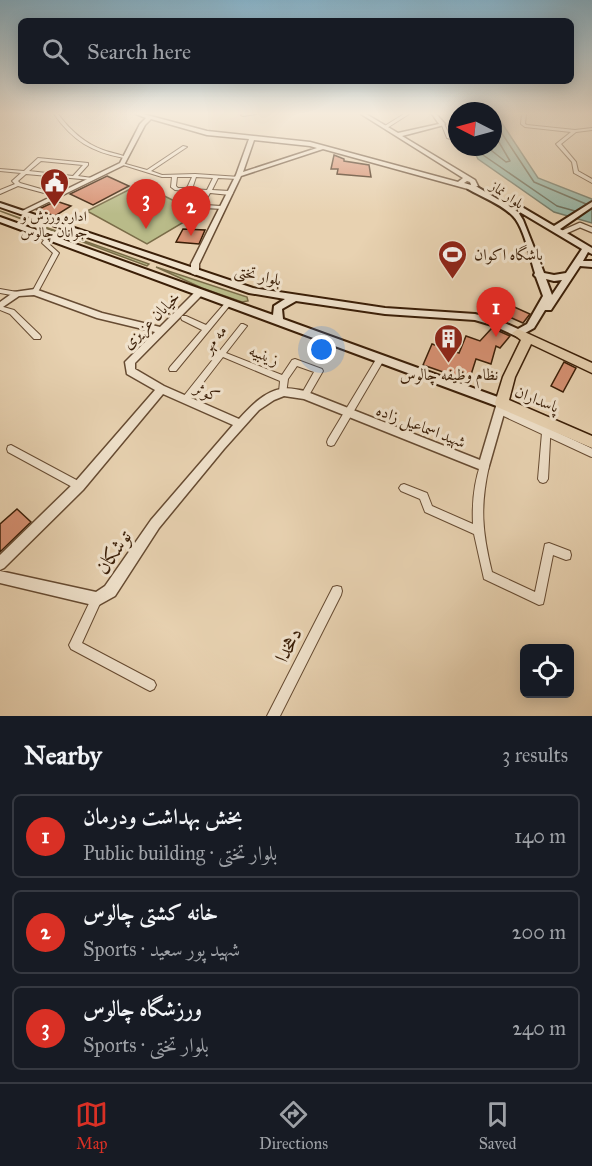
<!DOCTYPE html>
<html lang="en">
<head>
<meta charset="utf-8">
<style>
  :root { --surface:#171b24; --page:#20242c; --text:#f1f3f6; --muted:#9ea1a6; --line:#363941; --accent:#d93025 }
  body { margin:0; font-family:"IM FELL Great Primer",Amiri,serif; background:var(--page); color:var(--text) }
  .controls { position:absolute; right:18px; bottom:18px; display:grid; overflow:hidden; border-radius:9px; box-shadow:0 3px 15px #0003 }
  .controls button { width:54px; height:54px; display:grid; place-items:center; padding:0; border:0; border-bottom:2px solid var(--line); background:var(--surface); color:var(--text); font:30px sans-serif }
  .compass { position:absolute; left:448px; top:102px; width:54px; height:54px; border-radius:50%; background:var(--surface); box-shadow:0 3px 15px #0003; rotate:276deg }
  .you { position:absolute; left:322px; top:350px; width:21px; height:21px; margin:-15px; border:4px solid #fff; border-radius:50%; background:#1a73e8; box-shadow:0 0 0 9px #1a73e833 }
  .badge { display:grid; place-items:center; width:39px; height:39px; border-radius:50%; background:var(--accent); color:#fff; font-size:20px; font-weight:700 }
  .pin { position:absolute; translate:-50% -50px; filter:drop-shadow(0 2px 3px #0008) }
  .pin::after { content:''; position:absolute; top:32px; width:21px; height:18px; background:inherit; clip-path:polygon(0 0,100% 0,50% 100%) }
  .list { margin:0; padding:0; list-style:none }
  h2 { display:flex; justify-content:space-between; align-items:center; height:78px; margin:0; padding:0 24px; font-size:26px }
  h2 small { font-size:20px; font-weight:400; color:var(--muted) }
  .list li { display:grid; grid-template-columns:39px 1fr auto; gap:18px; align-items:center; box-sizing:border-box; height:84px; margin:0 12px 12px; padding:0 12px; border:2px solid var(--line); border-radius:9px }
  .list b { display:block; font-size:22px; white-space:nowrap }
  .list p { margin:0; font-size:20px; white-space:nowrap; color:var(--muted) }
  .list em { font-size:20px; font-style:normal; color:var(--muted) }
  .icon { flex:none; width:33px; height:33px; fill:none; stroke:currentColor; stroke-width:2; stroke-linecap:round; stroke-linejoin:round }
  .map { position:relative; flex:none; width:592px; height:716px; overflow:hidden }
  .search { position:absolute; background:var(--surface); box-shadow:0 3px 15px #0003; left:18px; right:18px; top:18px; height:66px; display:flex; align-items:center; gap:15px; box-sizing:border-box; padding:0 21px; border-radius:9px; color:var(--muted); font-size:22px }
  .sheet { height:366px; background:var(--surface) }
  nav { display:flex; justify-content:space-around; align-items:center; box-sizing:border-box; height:84px; border-top:2px solid var(--line); background:var(--surface); font-size:16px; color:var(--muted) }
  nav a { display:grid; justify-items:center; gap:3px }
  nav .on { color:var(--accent) }
  .map>svg:first-child { display:block }
  .green { fill:#b9bb89; stroke:#7a6c48; stroke-width:1.5 }
  .water { fill:#97b8a9; stroke:#727a68; stroke-width:1.5 }
  .lines { fill:none; stroke-linecap:round; stroke-linejoin:round }
  .shore { stroke:#686b58; stroke-width:1.5 }
  .building { fill:#d79173; stroke:#3a1e07; stroke-width:1.5 }
  .pedestrian-far1-casing { stroke:#664b32; stroke-width:7 }
  .pedestrian-casing { stroke:#664b32; stroke-width:10 }
  .minor-casing { stroke:#664b32; stroke-width:2 }
  .tertiary-casing { stroke:#664b32; stroke-width:3 }
  .secondary-casing { stroke:#3a1e07; stroke-width:4 }
  .primary-casing { stroke:#3a1e07; stroke-width:3 }
  .pedestrian-far1 { stroke:#f0e2cc; stroke-width:4.5 }
  .pedestrian { stroke:#f0e2cc; stroke-width:8 }
  .minor { fill:#f0e2cc; fill-rule:evenodd }
  .tertiary { fill:#f0e2cc; fill-rule:evenodd }
  .secondary { fill:#f0e2cc; fill-rule:evenodd }
  .primary { fill:#e8d2b1; fill-rule:evenodd }
  .labels { text-anchor:middle; dominant-baseline:central; stroke-width:6; stroke-linejoin:round; paint-order:stroke }
  .far-street-label { font-size:14px; fill:#3a1e07; stroke:#f0e2cc }
  .far-poi-label { font-size:14px; fill:#3a1e07; stroke:#f0e2cc }
  .poi-label { font-size:16px; fill:#3a1e07; stroke:#f0e2cc; text-anchor:start }
  .street-label { font-size:16px; fill:#3a1e07; stroke:#f0e2cc }
  .near-street-label { font-size:20px; fill:#3a1e07; stroke:#f0e2cc }
</style>
</head>
<body>
<div class="map">
<svg width="592" height="716" viewBox="0 0 592 716">
  <rect width="100%" height="100%" fill="#e8d2b1"/>
  <filter id="stains"><feTurbulence type="fractalNoise" baseFrequency=".00333" numOctaves="4"/><feColorMatrix values="0 0 0 0 .2 0 0 0 0 .09 0 0 0 0 .02 0 0 0 .5 -.17"/></filter>
  <radialGradient id="worn" r=".72"><stop offset=".6" stop-color="#630" stop-opacity="0"/><stop offset="1" stop-color="#630" stop-opacity=".3"/></radialGradient>
  <!-- green -->
  <path class="green" d="M140 184 199 213 147 244 87 211Z
    M0 211 149 264 147 266Z
    M156 267 247 297 248 301 242 302 202 288Z"/>
  <!-- water -->
  <path class="water" d="M493 114H496L538 178 592 199V223L554 212 478 159 472 147H493Z"/>
  <g class="lines">
    <!-- shore -->
    <path class="shore" d="M493 120 534 182 586 204
      M478 147 483 155 557 206 575 211
      M487 147 506 162 510 161 493 132"/>
  </g>
  <!-- building -->
  <path class="building" d="M334 155 344 159V161L369 165 371 177 337 174 338 169H331Z
    M107 176 129 186 93 205 70 194Z
    M56 201 71 206 55 216 37 210Z
    M183 229 205 230 199 244 176 242Z
    M512 306 530 314 523 323 505 315Z
    M492 328 510 336 500 348 496 346 491 364 476 359 469 381 423 365 432 344 459 353 466 336 480 341Z
    M564 362 576 368 563 392 551 386Z
    M17 509 31 522 0 552V524Z"/>
  <g class="lines">
    <defs>
      <path id="pedestrian-far1" d="M562 233 580 225 592 230"/>
      <path id="pedestrian" d="M500 410 592 453"/>
      <path id="minor" d="M54 114H58C70 130 84 143 103 150 111 153 119 154 126 157L124 158C92 152 73 141 54 114Z
        M243 114H256L243 116 241 115Z
        M404 114H409L387 128 383 127Z
        M522 114H526L525 124 527 125 575 130 592 128V130L576 132 561 144 576 162 578 171 592 179V183L574 173 572 162 556 144 571 132 525 127 521 124Z
        M441 123 444 124 451 138V139L447 138Z
        M183 146 187 147 151 171 162 175 195 174 240 177V178L238 179 218 178 212 190 230 191 233 193 230 195 210 193 204 204 205 205 222 206 224 207V209L202 208 185 194V191L175 190 171 187 172 177H162L120 164 122 163 147 170ZM177 177H192L187 188H178L176 186ZM196 177 213 178 207 190 192 189ZM190 192 205 193 200 201 190 193Z
        M38 158 88 163V165L78 176 92 178 94 179 92 180 26 174 18 181 20 183 62 195 59 197 18 186 0 194V190L15 184 12 181 21 173 0 171V169L24 171ZM41 161 83 165 73 176 29 171Z
        M49 234 52 236 48 243 59 253 38 292 35 294 32 292 53 253 42 243 47 235Z
        M0 289 17 292 20 294 17 296 0 293Z
        M226 302H228L231 304 176 371H170L169 369 170 367 202 330 182 320 181 318 182 316H186L206 325Z
        M0 306 14 310 40 335 41 337 40 339H34L10 314 0 310Z
        M241 324H243L247 326 226 353 282 375 292 360 295 359 322 369 323 371 308 397 305 398 302 397 301 395 314 372 297 366 288 379 286 394 283 395 280 394 279 392 280 381 223 357 189 401 186 402 183 401 182 399 183 397Z
        M381 355 385 358 334 445 331 446 328 445 327 442 328 439 378 356Z
        M547 417 550 418 551 421 548 479 546 482 543 483 540 482 538 479 543 421 544 418Z
        M11 445 82 483 84 486 82 489 79 490 76 489 8 452 7 449 8 446Z
        M484 462 487 463 489 466C480 507 482 531 492 572L535 592 545 544 549 543 570 551 571 555 570 559 566 560 553 555 544 600 543 604 539 605 484 579 474 534 425 512 420 499 401 491 399 488 401 485 404 484 427 493 432 506 473 524C472 504 474 482 481 463Z
        M337 586 341 587 342 591 341 595 280 716H267L333 587Z
        M97 594 101 595 102 599 82 643 154 681 156 685 154 689 150 691 146 689 71 649 69 645 71 641 93 595Z"/>
      <path id="tertiary" d="M136 114H143L207 131 310 142 458 182 463 178 361 114H366L398 133 439 124 432 114H436L445 124 444 125 402 136 475 180 478 186 468 189 323 149 241 176 199 264V273L195 275 191 273V264L236 175 249 139 207 135 151 119 145 125 124 165 24 214H20V212L120 163 140 124 146 118ZM254 140 310 146 317 148 243 172ZM467 181 470 182 471 185 464 183Z
        M35 289 102 313 160 327 196 291H202L203 293 202 295 135 363V369L164 386 239 419C251 406 264 392 281 389 288 387 298 390 305 391L480 460 497 403 499 400 502 399 505 400 507 403 489 466 488 469 484 471 304 399 284 396 274 400 259 410 224 449 159 528 115 596 97 606 0 583V571L96 592 105 586 151 520 233 425 163 394 83 490 4 568 0 570V555L75 482 155 390 127 374 125 362 155 332 97 318 34 295 19 296 0 309V302L14 292Z"/>
      <path id="secondary" d="M468 185H474L504 203V200H510L554 226 592 202V207L560 229 592 248V254L588 252 583 261H592V267L580 266 551 310H545L534 328 518 337 492 325 475 320 385 314 296 301 282 309 283 319 506 400 508 403 506 406 502 408 0 222V217L273 315 274 306 285 299 249 293 0 207V203L253 288 385 308 475 314 498 320 518 329 527 324 543 296 536 277 534 275 535 273C530 258 524 227 513 216 501 204 482 197 468 189ZM508 205 582 249 566 273 554 275 544 273 523 220 518 212ZM546 279 554 281 562 280 552 295Z"/>
      <path id="primary" d="M518 329 592 363V373L531 344 515 377 509 400 592 436V448L497 407 495 403 503 377 521 340 512 333Z"/>
    </defs>
    <!-- pedestrian-far1 casing -->
    <use href="#pedestrian-far1" class="pedestrian-far1-casing"/>
    <!-- pedestrian casing -->
    <use href="#pedestrian" class="pedestrian-casing"/>
    <!-- minor casing -->
    <use href="#minor" class="minor-casing"/>
    <!-- tertiary casing -->
    <use href="#tertiary" class="tertiary-casing"/>
    <!-- secondary casing -->
    <use href="#secondary" class="secondary-casing"/>
    <!-- primary casing -->
    <use href="#primary" class="primary-casing"/>
    <!-- pedestrian-far1 -->
    <use href="#pedestrian-far1" class="pedestrian-far1"/>
    <!-- pedestrian -->
    <use href="#pedestrian" class="pedestrian"/>
    <!-- minor -->
    <use href="#minor" class="minor"/>
    <!-- tertiary -->
    <use href="#tertiary" class="tertiary"/>
    <!-- secondary -->
    <use href="#secondary" class="secondary"/>
    <!-- primary -->
    <use href="#primary" class="primary"/>
  </g>
  <!-- sky -->
  <linearGradient id="sky" x2="0" y2="1"><stop stop-color="#87b6cf"/><stop offset="0.53" stop-color="#f5ebdc"/><stop offset="1" stop-color="#f5ebdc" stop-opacity="0"/></linearGradient>
  <rect width="592" height="214" fill="url(#sky)"/>
  <!-- icons -->
  <defs>
    <symbol id="civic-pin" viewBox="-11 -11 22 30"><path d="M0 17L-7.5 6A9.5 9.5 0 1 1 7.5 6Z" fill="#8f2418" stroke="#f0e2cc"/><path d="M-.6-6.5H3V-4.5H.6V-3L4-1V1h2V6H-6V1h2V-1L-.6-3ZM-1.2 2.5V6h2.4V2.5Z" fill="#fff"/></symbol>
    <symbol id="stadium-pin" viewBox="-11 -11 22 30"><path d="M0 17L-7.5 6A9.5 9.5 0 1 1 7.5 6Z" fill="#8f2418" stroke="#f0e2cc"/><path d="M0-5a6.5 5 0 1 0 0 10a6.5 5 0 1 0 0-10ZM-3.5-1.8h7v3.6h-7Z" fill="#fff"/></symbol>
    <symbol id="building-pin" viewBox="-11 -11 22 30"><path d="M0 17L-7.5 6A9.5 9.5 0 1 1 7.5 6Z" fill="#8f2418" stroke="#f0e2cc"/><path d="M-4-6H4V6H1V3H-1V6H-4ZM-2.5-4.3h1.7v1.8h-1.7ZM.8-4.3h1.7v1.8H.8ZM-2.5-1h1.7V.8h-1.7ZM.8-1h1.7V.8H.8Z" fill="#fff"/></symbol>
  </defs>
  <g fill-rule="evenodd">
    <use href="#civic-pin" x="38" y="166" width="33" height="45"/>
    <use href="#stadium-pin" x="436" y="238" width="33" height="45"/>
    <use href="#building-pin" x="432" y="322" width="33" height="45"/>
  </g>
  <g class="labels">
    <!-- far-street labels -->
    <g class="far-street-label">
      <text transform="translate(507 195) rotate(35)">بلوار نماز</text>
    </g>
    <!-- far-poi labels -->
    <g class="far-poi-label">
      <text x="54" y="216">اداره ورزش و<tspan x="54" dy="16">جوانان چالوس</tspan></text>
    </g>
    <!-- poi labels -->
    <g class="poi-label">
      <text x="474" y="254">باشگاه اکوان</text>
      <text x="449" y="374" text-anchor="middle">نظام وظیفه چالوس</text>
    </g>
    <!-- street labels -->
    <g class="street-label">
      <text transform="translate(258 275) rotate(13)">بلوار تختی</text>
      <text transform="translate(151 320) rotate(-45)">خیابان عزیزی</text>
      <text transform="translate(214 339) rotate(-52)">مه مهر</text>
      <text transform="translate(264 355) rotate(22)">زینبیه</text>
      <text transform="translate(207 392) rotate(24)">کوثر</text>
      <text transform="translate(537 399) rotate(22)">پاسداران</text>
      <text transform="translate(421 426) rotate(21)">شهید اسماعیل زاده</text>
    </g>
    <!-- near-street labels -->
    <g class="near-street-label">
      <text transform="translate(113 552) rotate(-56)">توشکان</text>
      <text transform="translate(288 645) rotate(-63)">دهخدا</text>
    </g>
  </g>
  <rect width="100%" height="100%" filter="url(#stains)"/>
  <rect width="100%" height="100%" fill="url(#worn)"/>
</svg>
<div class="controls">
<button><svg class="icon" aria-label="locate" viewBox="0 0 24 24"><circle cx="12" cy="12" r="6"/><path d="M12 2v4M12 18v4M2 12h4M18 12h4"/></svg></button>
</div>
<svg class="compass" viewBox="-18 -18 36 36"><path d="M0-13l5 13h-10z" fill="#e53935"/><path d="M0 13l5-13h-10z" fill="#9ea1a6"/></svg>
<div class="you"></div>
<div class="pin badge" style="left:496px;top:337px">1</div>
<div class="pin badge" style="left:191px;top:236px">2</div>
<div class="pin badge" style="left:146px;top:229px">3</div>
<div class="search"><svg class="icon" aria-label="search" viewBox="0 0 24 24"><circle cx="10" cy="10" r="6"/><path d="M15 15l6 6"/></svg>Search here</div>
</div>
<section class="sheet">
<h2>Nearby<small>3 results</small></h2>
<ul class="list">
<li><span class="badge">1</span><div><b>بخش بهداشت ودرمان</b><p>Public building · بلوار تختی</p></div><em>140 m</em></li>
<li><span class="badge">2</span><div><b>خانه کشتی چالوس</b><p>Sports · شهید پور سعید</p></div><em>200 m</em></li>
<li><span class="badge">3</span><div><b>ورزشگاه چالوس</b><p>Sports · بلوار تختی</p></div><em>240 m</em></li>
</ul>
</section>
<nav>
<a class="on"><svg class="icon" aria-label="map" viewBox="0 0 24 24"><path d="M3 6l6-2 6 2 6-2v14l-6 2-6-2-6 2zM9 4v14M15 6v14"/></svg>Map</a>
<a><svg class="icon" aria-label="directions" viewBox="0 0 24 24"><path d="M12 3l9 9-9 9-9-9zM9 14v-3h6M13 9l2 2-2 2"/></svg>Directions</a>
<a><svg class="icon" aria-label="saved" viewBox="0 0 24 24"><path d="M7 4h10v16l-5-4-5 4z"/></svg>Saved</a>
</nav>
</body>
</html>
